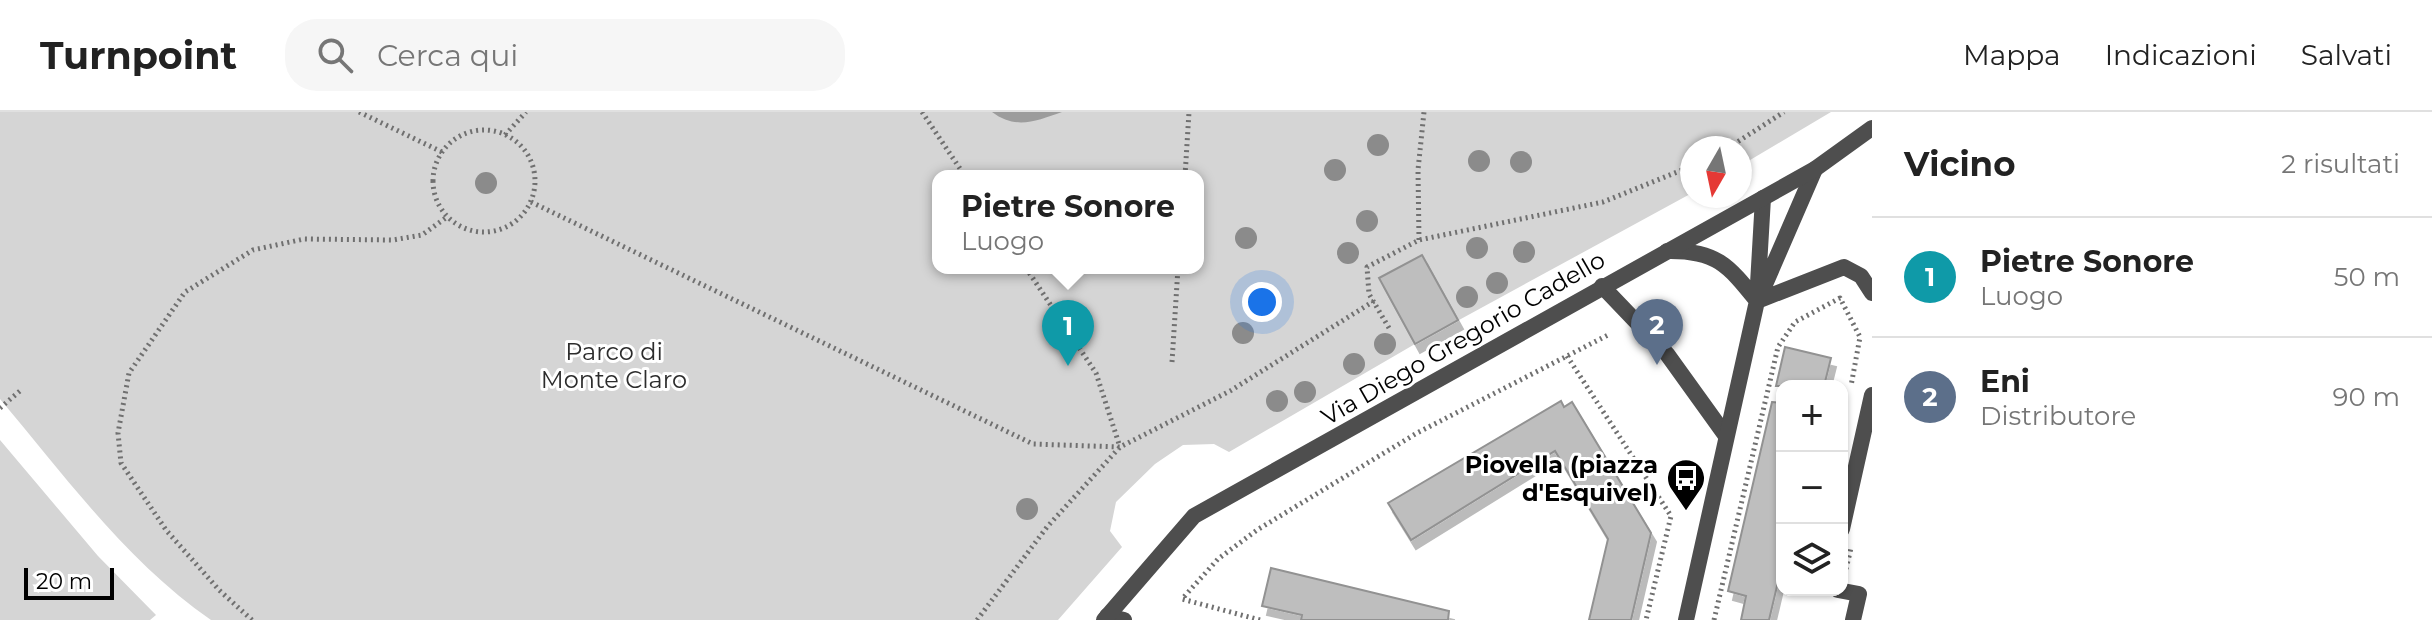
<!DOCTYPE html>
<html lang="it">
<head>
<meta charset="utf-8">
<style>
  :root { --surface:#fff; --page:#f6f6f6; --text:#222; --muted:#767676; --line:#e0e0e0; --accent:#1a73e8 }
  body { margin:0; font-family:Montserrat,sans-serif; background:var(--page); color:var(--text) }
  .controls { position:absolute; right:24px; bottom:24px; display:grid; overflow:hidden; border-radius:16px; box-shadow:0 2px 6px #0004 }
  .controls button { width:72px; height:72px; display:grid; place-items:center; padding:0; border:0; border-bottom:2px solid var(--line); background:var(--surface); color:var(--text); font:40px sans-serif }
  .compass { position:absolute; left:1680px; top:24px; width:72px; height:72px; border-radius:50%; background:var(--surface); box-shadow:0 2px 6px #0004; rotate:189deg }
  .scale { position:absolute; left:24px; bottom:20px; width:90px; box-sizing:border-box; padding-left:8px; border:4px solid #000; border-top:0; font-size:22px; line-height:28px; white-space:nowrap; color:#000; -webkit-text-stroke:6px #fff; paint-order:stroke }
  .you { position:absolute; left:1262px; top:190px; width:28px; height:28px; margin:-20px; border:6px solid #fff; border-radius:50%; background:#1a73e8; box-shadow:0 0 0 12px #1a73e833 }
  .badge { display:grid; place-items:center; width:52px; height:52px; border-radius:50%; background:var(--accent); color:#fff; font-size:26px; font-weight:700 }
  .pin { position:absolute; translate:-50% -66px; filter:drop-shadow(0 2px 4px #0008) }
  .pin::after { content:''; position:absolute; top:42px; width:28px; height:24px; background:inherit; clip-path:polygon(0 0,100% 0,50% 100%) }
  .popup { position:absolute; left:932px; top:58px; width:272px; height:104px; box-sizing:border-box; display:grid; place-content:center; border-radius:16px; background:var(--surface); filter:drop-shadow(0 2px 6px #0005); font-size:26px; white-space:nowrap; color:var(--muted) }
  .popup b { font-size:30px; color:var(--text) }
  .popup::after { content:''; position:absolute; left:50%; top:100%; margin-left:-16px; border:16px solid transparent; border-top-color:var(--surface) }
  .list { margin:0; padding:0; list-style:none }
  h2 { display:flex; justify-content:space-between; align-items:center; height:104px; margin:0; padding:0 32px; font-size:34px }
  h2 small { font-size:26px; font-weight:400; color:var(--muted) }
  .list li { display:grid; grid-template-columns:52px 1fr auto; gap:24px; align-items:center; box-sizing:border-box; height:120px; padding:0 32px; border-top:2px solid var(--line) }
  .list b { display:block; font-size:30px; white-space:nowrap }
  .list p { margin:0; font-size:26px; white-space:nowrap; color:var(--muted) }
  .list em { font-size:26px; font-style:normal; color:var(--muted) }
  .icon { flex:none; width:44px; height:44px; fill:none; stroke:currentColor; stroke-width:2; stroke-linecap:round; stroke-linejoin:round }
  .map { position:relative; flex:none; width:1872px; height:508px; overflow:hidden }
  header { display:flex; align-items:center; gap:48px; box-sizing:border-box; height:112px; padding:0 40px; background:var(--surface); border-bottom:2px solid var(--line) }
  header strong { font-size:38px }
  nav { display:flex; gap:44px; margin-inline-start:auto; font-size:28px }
  .search { width:560px; height:72px; background:var(--page); display:flex; align-items:center; gap:20px; box-sizing:border-box; padding:0 28px; border-radius:32px; color:var(--muted); font-size:30px }
  main { display:flex }
  aside { flex:1; background:var(--surface) }
  .map>svg:first-child { display:block }
  .green { fill:#d5d5d5; fill-rule:evenodd }
  .water { fill:#9c9c9c }
  .building { fill:#bebebe; stroke:#929292; stroke-width:2; filter:url(#shadow) }
  .lines { fill:none; stroke-linecap:round; stroke-linejoin:round }
  .path { stroke:#707070; stroke-width:5; stroke-dasharray:2 4; stroke-linecap:butt }
  .service { stroke:#4e4e4e; stroke-width:16 }
  .minor { stroke:#4e4e4e; stroke-width:16 }
  .tertiary { stroke:#4e4e4e; stroke-width:16 }
  .tree { fill:#8b8b8b }
  .labels { text-anchor:middle; dominant-baseline:central; stroke-width:6; stroke-linejoin:round; paint-order:stroke }
  .street-label { font-size:24px; fill:#000; stroke:#fff }
  .park-label { font-size:24px; fill:#2c2c2c; stroke:#fff }
  .poi-label { font-size:24px; font-weight:bold; fill:#000; stroke:#fff; text-anchor:end }
</style>
</head>
<body>
<header>
<strong>Turnpoint</strong>
<div class="search"><svg class="icon" aria-label="search" viewBox="0 0 24 24"><circle cx="10" cy="10" r="6"/><path d="M15 15l6 6"/></svg>Cerca qui</div>
<nav><a>Mappa</a><a>Indicazioni</a><a>Salvati</a></nav>
</header>
<main>
<div class="map">
<svg width="1872" height="508" viewBox="0 0 1872 508">
  <defs>
    <filter id="shadow"><feDropShadow dx="5" dy="9" stdDeviation="0" flood-color="#0004"/></filter>
  </defs>
  <rect width="100%" height="100%" fill="#fff"/>
  <!-- green -->
  <path class="green" d="M0 0H1831L1740 54V36H1692V81L1415 232 1229 340 1214 332 1183 333 1155 352 1116 390 1110 419 1122 435 1058 508H211C127 450 65 364 0 287ZM938 64H1198V156H938Z
    M0 328 98 444 156 503 150 508H0Z"/>
  <!-- water -->
  <path class="water" d="M992 0H1062C1036 9 1016 18 992 0Z"/>
  <!-- building -->
  <path class="building" d="M1422 143 1458 208 1415 232 1379 166Z
    M1785 235 1831 246 1824 274H1776Z
    M1561 289 1564 295 1572 290 1651 421 1631 508H1589L1608 427 1555 339 1411 428 1388 391Z
    M1772 290 1782 291V453L1769 508H1741L1746 484 1728 479Z
    M1271 456 1449 499 1448 508H1301L1302 503 1262 494Z"/>
  <g class="lines">
    <!-- path -->
    <path class="path" d="M359 0 442 40
      M922 0 965 64
      M433 69a51 51 0 1 1 102 0a51 51 0 1 1-102 0Z
      M505 23 526 0
      M1728 36 1784 0
      M1185 64 1189 0
      M531 90 1033 332 1120 335
      M1419 128 1418 58 1424 0
      M1026 156 1096 261 1120 335
      M1389 216 1369 182 1367 155 1419 128 1603 90 1692 54
      M1567 244 1671 404 1646 508
      M1172 250 1178 156
      M0 296 21 278
      M1846 457 1851 436
      M252 508 219 478 166 418 121 351 118 321 129 261 185 180 253 138 304 127 393 128 422 123 447 105
      M977 508 1047 415 1120 335 1230 279 1374 189
      M1260 508 1182 487 1218 447 1257 418 1417 321 1608 223
      M1714 508 1778 235 1795 210 1840 186 1860 225 1851 274"/>
    <!-- service -->
    <path class="service" d="M1602 174 1667 242 1726 324"/>
    <!-- minor -->
    <path class="minor" d="M1667 139C1716 138 1728 153 1757 189
      M1763 177 1815 57
      M1757 189 1844 155 1861 164 1872 181
      M1842 417 1872 283
      M1838 478 1859 482 1853 508
      M1107 504 1124 508
      M1686 508 1757 189 1763 86"/>
    <!-- tertiary -->
    <path class="tertiary" d="M1104 508 1194 404 1815 57 1872 16"/>
  </g>
  <!-- trees -->
  <g class="tree">
    <circle cx="1378" cy="33" r="11"/>
    <circle cx="1479" cy="49" r="11"/>
    <circle cx="1521" cy="50" r="11"/>
    <circle cx="1335" cy="58" r="11"/>
    <circle cx="486" cy="71" r="11"/>
    <circle cx="1367" cy="109" r="11"/>
    <circle cx="1246" cy="126" r="11"/>
    <circle cx="1477" cy="136" r="11"/>
    <circle cx="1524" cy="140" r="11"/>
    <circle cx="1348" cy="141" r="11"/>
    <circle cx="1497" cy="171" r="11"/>
    <circle cx="1467" cy="185" r="11"/>
    <circle cx="1243" cy="221" r="11"/>
    <circle cx="1385" cy="232" r="11"/>
    <circle cx="1354" cy="252" r="11"/>
    <circle cx="1305" cy="280" r="11"/>
    <circle cx="1277" cy="289" r="11"/>
    <circle cx="1027" cy="397" r="11"/>
  </g>
  <!-- icons -->
  <defs>
    <symbol id="bus-pin" viewBox="-11 -11 22 30"><path d="M0 17L-7.5 6A9.5 9.5 0 1 1 7.5 6Z" fill="#000" stroke="#fff"/><path d="M-5-6H5V4H4V6H2V4H-2V6H-4V4H-5ZM-3.5-4V0h7V-4ZM-3.5 1.2v1.5H-2V1.2ZM2 1.2v1.5H3.5V1.2Z" fill="#fff"/></symbol>
  </defs>
  <g fill-rule="evenodd">
    <use href="#bus-pin" x="1664" y="344" width="44" height="60"/>
  </g>
  <g class="labels">
    <!-- street labels -->
    <g class="street-label">
      <text transform="translate(1463 226) rotate(-30)">Via Diego Gregorio Cadello</text>
    </g>
    <!-- park labels -->
    <g class="park-label">
      <text x="614" y="239">Parco di<tspan x="614" dy="28">Monte Claro</tspan></text>
    </g>
    <!-- poi labels -->
    <g class="poi-label">
      <text x="1658" y="352">Piovella (piazza<tspan x="1658" dy="28">d'Esquivel)</tspan></text>
    </g>
  </g>
</svg>
<div class="controls">
<button>+</button>
<button>−</button>
<button><svg class="icon" aria-label="layers" viewBox="0 0 24 24"><path d="M12 4l9 5-9 5-9-5zM3 14l9 5 9-5"/></svg></button>
</div>
<svg class="compass" viewBox="-18 -18 36 36"><path d="M0-13l5 13h-10z" fill="#e53935"/><path d="M0 13l5-13h-10z" fill="#767676"/></svg>
<div class="scale">20 m</div>
<div class="you"></div>
<div class="pin badge" style="left:1068px;top:254px;background:#0f9aa8">1</div>
<div class="popup"><b>Pietre Sonore</b>Luogo</div>
<div class="pin badge" style="left:1657px;top:253px;background:#5c6f8a">2</div>
</div>
<aside>
<h2>Vicino<small>2 risultati</small></h2>
<ul class="list">
<li><span class="badge" style="background:#0f9aa8">1</span><div><b>Pietre Sonore</b><p>Luogo</p></div><em>50 m</em></li>
<li><span class="badge" style="background:#5c6f8a">2</span><div><b>Eni</b><p>Distributore</p></div><em>90 m</em></li>
</ul>
</aside>
</main>
</body>
</html>
